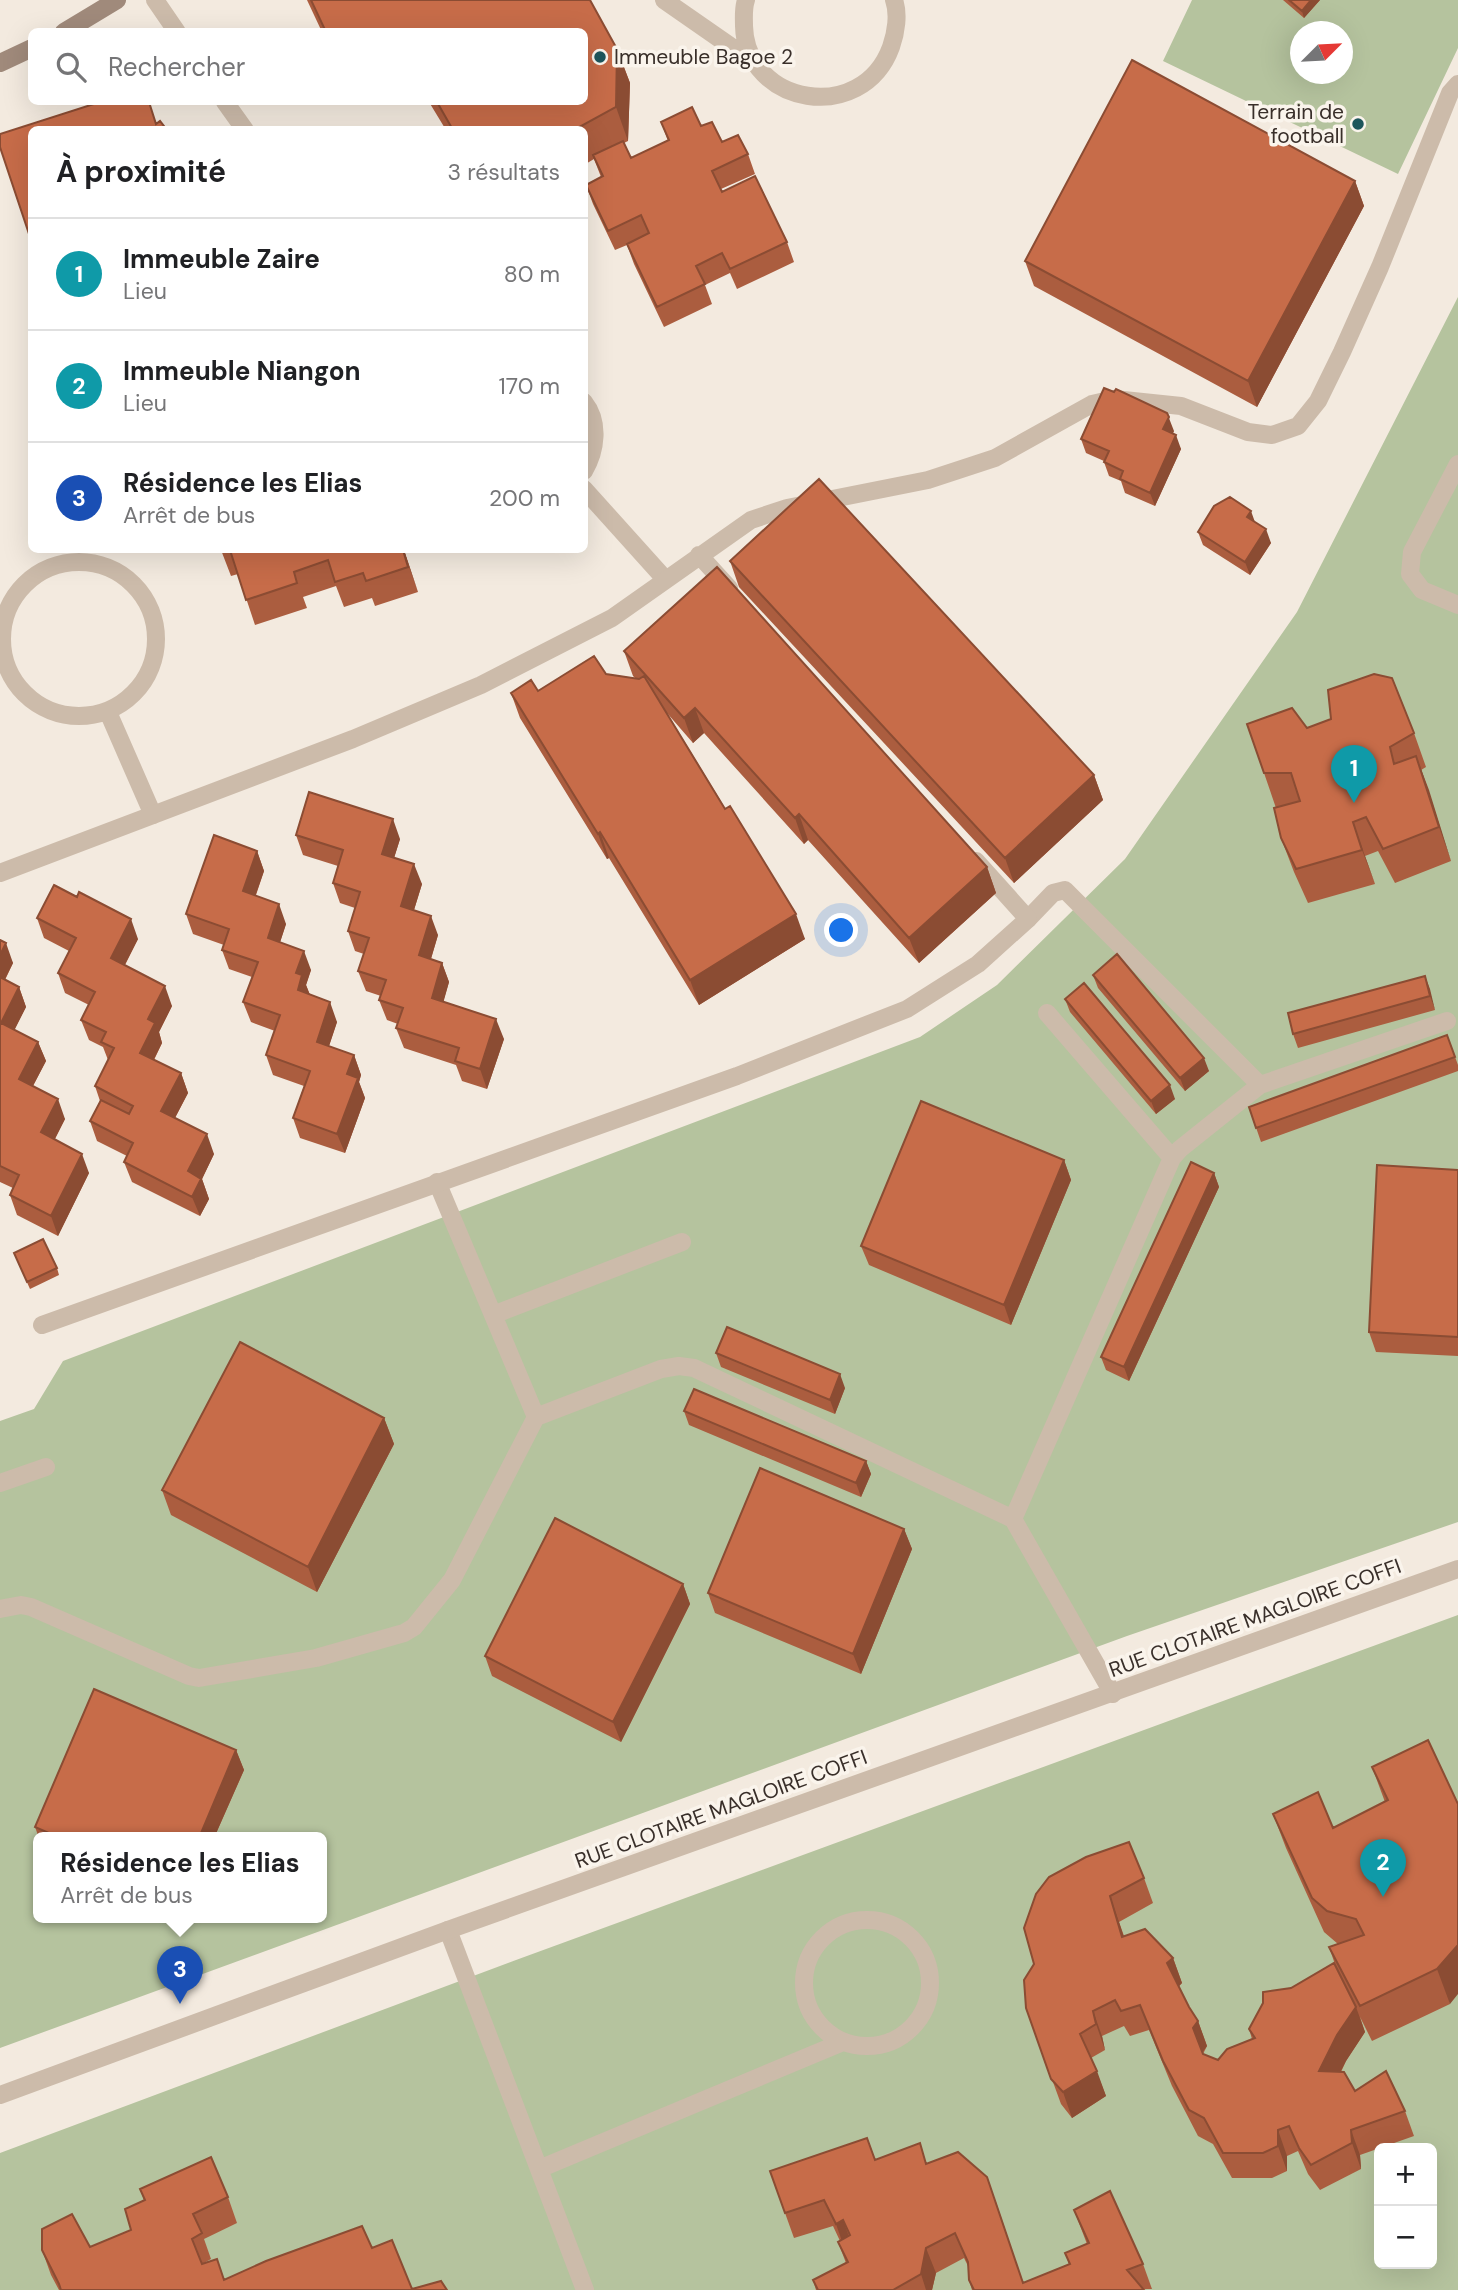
<!DOCTYPE html>
<html lang="fr">
<head>
<meta charset="utf-8">
<style>
  :root { --surface:#fff; --page:#f6f6f6; --text:#202124; --muted:#757577; --line:#e0e0e0; --accent:#1e565c }
  body { margin:0; font-family:"DM Sans",sans-serif; background:var(--page); color:var(--text) }
  .controls { position:absolute; right:21px; bottom:21px; display:grid; overflow:hidden; border-radius:10px; box-shadow:0 7px 28px #0002 }
  .controls button { width:63px; height:63px; display:grid; place-items:center; padding:0; border:0; border-bottom:2px solid var(--line); background:var(--surface); color:var(--text); font:35px sans-serif }
  .compass { position:absolute; left:1290px; top:21px; width:63px; height:63px; border-radius:50%; background:var(--surface); box-shadow:0 7px 28px #0002; rotate:66deg }
  .you { position:absolute; left:842px; top:931px; width:24px; height:24px; margin:-18px; border:5px solid #fff; border-radius:50%; background:#1a73e8; box-shadow:0 0 0 10px #1a73e833 }
  .badge { display:grid; place-items:center; width:46px; height:46px; border-radius:50%; background:var(--accent); color:#fff; font-size:23px; font-weight:700 }
  .pin { position:absolute; translate:-50% -58px; filter:drop-shadow(0 2px 4px #0008) }
  .pin::after { content:''; position:absolute; top:37px; width:24px; height:21px; background:inherit; clip-path:polygon(0 0,100% 0,50% 100%) }
  .popup { position:absolute; left:33px; top:1832px; width:294px; height:91px; box-sizing:border-box; display:grid; place-content:center; border-radius:10px; background:var(--surface); filter:drop-shadow(0 2px 5px #0005); font-size:23px; white-space:nowrap; color:var(--muted) }
  .popup b { font-size:26px; color:var(--text) }
  .popup::after { content:''; position:absolute; left:50%; top:100%; margin-left:-14px; border:14px solid transparent; border-top-color:var(--surface) }
  .list { margin:0; padding:0; list-style:none }
  h2 { display:flex; justify-content:space-between; align-items:center; height:91px; margin:0; padding:0 28px; font-size:30px }
  h2 small { font-size:23px; font-weight:400; color:var(--muted) }
  .list li { display:grid; grid-template-columns:46px 1fr auto; gap:21px; align-items:center; box-sizing:border-box; height:112px; padding:0 28px; border-top:2px solid var(--line) }
  .list b { display:block; font-size:26px; white-space:nowrap }
  .list p { margin:0; font-size:23px; white-space:nowrap; color:var(--muted) }
  .list em { font-size:23px; font-style:normal; color:var(--muted) }
  .icon { flex:none; width:38px; height:38px; fill:none; stroke:currentColor; stroke-width:2; stroke-linecap:round; stroke-linejoin:round }
  .map { position:relative; flex:none; width:1458px; height:2290px; overflow:hidden }
  .search { position:absolute; background:var(--surface); box-shadow:0 7px 28px #0002; left:28px; top:28px; width:560px; height:77px; display:flex; align-items:center; gap:18px; box-sizing:border-box; padding:0 24px; border-radius:10px; color:var(--muted); font-size:26px }
  .panel { position:absolute; background:var(--surface); box-shadow:0 7px 28px #0002; left:28px; top:126px; width:560px; height:427px; border-radius:10px }
  .map>svg:first-child { display:block }
  .green { fill:#b5c39e; fill-rule:evenodd }
  .lines { fill:none; stroke-linecap:round; stroke-linejoin:round }
  .lane { stroke:#cba; stroke-width:18 }
  .street { stroke:#cba; stroke-width:18 }
  .secondary { stroke:#a08a7b; stroke-width:18 }
  .wall { fill:#ab5d3f }
  .shaded-wall { fill:#8b4c33 }
  .building { fill:#c76c49; stroke:#8b4c33; stroke-width:2 }
  .poi-dot { fill:#1e565c; stroke:#faf4ec; stroke-width:2.5 }
  .labels { text-anchor:middle; dominant-baseline:central; stroke-width:7; stroke-linejoin:round; paint-order:stroke }
  .poi-label { font-size:21px; fill:#392f2a; stroke:#faf4ec; text-anchor:start }
  .street-label { font-size:21px; fill:#392f2a; stroke:#faf4ec }
</style>
</head>
<body>
<div class="map">
<svg width="1458" height="2290" viewBox="0 0 1458 2290">
  <rect width="100%" height="100%" fill="#f3eadf"/>
  <!-- green -->
  <path class="green" d="M1192 0H1458V48L1398 174 1163 61ZM1300 32H1342V74H1300Z
    M1458 297V1522L1127 1636 0 2048V1421L34 1409 63 1361 920 1037 997 985 1125 859 1297 612ZM38 1838H322V1918H38Z
    M1458 1615V2290H0V2153L516 1960ZM1379 2148H1432V2264H1379Z"/>
  <g class="lines">
    <!-- lane -->
    <path class="lane" d="M155 0 177 32
      M664 0 756 64
      M746 0C743 9 744 17 744 26 746 105 862 126 891 47 896 33 899 14 894 0
      M225 102 245 130
      M584 402C600 422 596 451 584 471
      M1458 464 1412 552 1410 574 1422 590 1458 605
      M584 489 665 579
      M2 639a77 77 0 1 1 154 0a77 77 0 1 1-154 0Z
      M108 712 153 815
      M1028 919 1053 893 1065 890 1260 1085
      M1047 1013 1172 1158
      M437 1182 536 1417
      M493 1315 682 1242
      M0 1483 46 1467
      M1013 1519 1113 1694
      M0 1609 21 1605 31 1607 189 1676 199 1678 316 1658 404 1633 414 1627 452 1580 536 1417 661 1369 679 1366 694 1368 1013 1519 1172 1158 1180 1149 1260 1085 1447 1021
      M804 1983a63 63 0 1 1 126 0a63 63 0 1 1-126 0Z
      M448 1930 585 2290
      M539 2169 843 2042"/>
    <!-- street -->
    <path class="street" d="M699 555 729 588
      M0 873 353 739 481 685 612 618 751 520 787 508 928 480 995 458 1092 404 1114 399 1181 406 1248 432 1272 435 1298 426 1318 401 1342 352 1380 267 1450 93 1458 84
      M42 1325 737 1076 907 1009 978 964 1028 919 976 861
      M0 2095 448 1930 1458 1569"/>
    <!-- secondary -->
    <path class="secondary" d="M64 32 117 0
      M0 63 32 48"/>
  </g>
  <!-- wall -->
  <path class="wall" d="M307 0H590L617 49 630 83 628 141 624 143 631 158 668 141 661 122 701 126 722 142 748 154 755 174 721 189 722 192 787 242 794 262 737 289 730 273 705 285 712 304 664 327 634 264 627 245 615 250 593 204 586 185 601 177 594 159 584 165V130H446L429 102H584V32H322Z
    M1283 0H1320L1304 18Z
    M1355 181 1364 206 1257 407 1034 286 1025 261Z
    M1174 431 1172 434 1181 449 1155 506 1125 493 1121 481 1109 476 1104 462V461L1086 453 1081 439Z
    M1256 523 1271 543 1250 575 1203 545 1198 532Z
    M221 550H404L418 592 375 606 372 598 344 607 336 586 303 597 307 608 255 625 238 574 231 576Z
    M730 561 1094 775 1103 800 1014 883 739 587Z
    M624 651 987 867 996 893 919 963 808 840 804 844 704 733 693 743 667 713 805 939 699 1005 609 858 607 859 520 718 511 693 538 691 606 674 635 678 633 676Z
    M1307 728 1414 733 1426 767 1421 770 1451 861 1395 883 1378 851 1365 856 1375 884 1308 903 1294 872 1281 838 1276 808 1264 773Z
    M296 835 400 839 394 858 422 884 414 910 438 935 431 959 442 963 449 982 443 1002 504 1039 487 1089 462 1081 456 1065 404 1048 396 1028 398 1024 387 1020 379 1000 381 996 366 991 358 971 364 954 355 951 348 931 355 908 340 903 333 883 338 866 303 855Z
    M257 851 264 871 256 895 286 924 280 942 311 970 306 985 310 995 337 1022 329 1046 354 1055 361 1075 359 1082 365 1098 345 1153 300 1138 293 1118 304 1086 273 1075 266 1055 275 1031 251 1022 243 1002 252 977 229 969 222 950 224 945 193 934 186 914Z
    M37 918 138 939 125 965 172 1006 159 1032 162 1043 154 1060 181 1073 188 1093 175 1118 214 1154 202 1179 209 1199 200 1216 132 1182 124 1162 127 1156 97 1141 90 1121 100 1101 95 1086 108 1060 103 1047 89 1040 81 1020 89 1005 65 993 58 973 69 951 44 938Z
    M0 940 13 963 5 980 19 987 26 1007 14 1030 38 1042 46 1061 33 1086 65 1119 55 1139 89 1173 58 1236 17 1215 10 1195 13 1188 0 1182Z
    M1093 975 1209 1071 1185 1091 1098 988Z
    M1425 976 1435 1010 1298 1048 1293 1034Z
    M1065 999 1175 1099 1156 1114 1070 1012Z
    M1447 1035 1458 1065V1071L1261 1142 1249 1107Z
    M1064 1160 1071 1180 1011 1325 869 1265 861 1246Z
    M1458 1170V1356L1376 1352 1369 1332Z
    M1214 1173 1219 1187 1129 1381 1106 1370 1101 1357Z
    M17 1260 57 1268 59 1275 30 1289Z
    M716 1353 845 1388 835 1414 721 1367Z
    M684 1411 866 1461 871 1474 861 1497 689 1425Z
    M384 1418 394 1444 317 1592 171 1515 162 1490Z
    M904 1529 912 1549 861 1674 715 1613 708 1593Z
    M683 1584 690 1604 621 1742 492 1676 485 1656Z
    M1428 1740 1450 2004 1372 2041 1360 2017 1365 2032 1346 2061 1341 2072 1355 2091 1405 2111 1414 2136 1360 2155 1361 2169 1320 2190 1308 2174 1298 2151 1287 2156V2171L1272 2178H1232L1213 2144 1198 2136 1172 2086 1149 2030 1130 2036 1124 2026 1102 2036 1105 2050 1091 2058 1106 2096 1072 2118 1061 2104 1026 2008 1034 1964 1086 1857 1144 1878 1153 1903 1119 1922 1124 1936 1173 1958 1182 1983 1179 1986 1189 2007 1198 2021 1207 2046 1203 2054 1218 2060 1252 2039 1249 2029 1291 1988 1337 1970 1329 1947 1338 1944 1324 1932 1286 1848 1273 1814 1333 1828 1385 1802 1372 1767Z
    M236 1750 244 1770 214 1838H39L35 1827Z
    M875 2160 928 2164 996 2202 1023 2283 1069 2264 1065 2253 1087 2244 1074 2210 1143 2264 1152 2289 972 2290 969 2280V2268L964 2258 936 2273 932 2290H816L813 2280 846 2263 838 2242 840 2241 833 2226 794 2238 785 2213Z
    M140 2189 228 2197 237 2223 204 2239 211 2259 202 2264 224 2280 372 2248 412 2289 447 2290H59L51 2275 42 2250 90 2247 131 2230 144 2200Z"/>
  <!-- shaded-wall -->
  <path class="shaded-wall" d="M1311 0H1320L1304 18 1302 11Z
    M617 49 630 83 628 141 616 107Z
    M1355 181 1364 206 1257 407 1248 381Z
    M1167 413 1174 431 1168 443 1163 429Z
    M1176 435 1181 449 1155 506 1150 493Z
    M1251 511 1256 525 1247 517Z
    M1266 529 1271 543 1250 575 1245 562Z
    M403 550H404L418 592Z
    M695 708 704 733 693 743 684 718Z
    M1416 756 1429 790 1451 861 1439 827Z
    M1094 775 1103 800 1014 883 1005 858Z
    M799 814 808 840 804 844 795 818Z
    M393 819 400 839 389 874 382 854Z
    M1353 822 1365 856 1375 884 1362 850Z
    M600 832 609 858 607 859 598 834Z
    M257 851 264 871 250 911 243 891Z
    M414 864 422 884 409 926 401 906Z
    M987 867 996 893 919 963 909 938Z
    M279 904 286 924 275 958 268 938Z
    M796 914 805 939 699 1005 690 980Z
    M431 916 438 935 426 975 419 955Z
    M131 919 138 939 118 978 111 958Z
    M6 943 13 963 0 989V955Z
    M304 951 311 970 306 985 310 995 298 990 296 973Z
    M442 963 449 982 439 1018 432 998Z
    M1425 976 1430 989 1435 1010 1430 996Z
    M165 986 172 1006 159 1032 162 1043 147 1073 140 1053 148 1019Z
    M19 987 26 1007 8 1043 1 1023Z
    M330 1002 337 1022 324 1061 317 1042Z
    M496 1019 504 1039 487 1089 480 1069Z
    M38 1042 46 1061 26 1099 19 1079Z
    M354 1055 361 1075 359 1082 365 1098 345 1153 337 1134 347 1074Z
    M1204 1058 1209 1071 1185 1091 1180 1078Z
    M181 1073 188 1093 168 1131 161 1111Z
    M1170 1085 1175 1099 1156 1114 1151 1101Z
    M58 1099 65 1119 48 1152 41 1132Z
    M207 1134 214 1154 202 1179 209 1199 200 1216 192 1197 188 1171Z
    M82 1154 89 1173 58 1236 51 1216Z
    M1064 1160 1071 1180 1011 1325 1004 1305Z
    M1214 1173 1219 1187 1129 1381 1124 1367Z
    M840 1374 845 1388 835 1414 830 1400Z
    M384 1418 394 1444 317 1592 308 1567Z
    M866 1461 871 1474 861 1497 856 1483Z
    M904 1529 912 1549 861 1674 853 1654Z
    M683 1584 690 1604 621 1742 613 1722Z
    M236 1750 244 1770 214 1838H199Z
    M1110 1896 1119 1922 1132 1962 1122 1937Z
    M1458 1945V1994L1450 2004 1437 1969Z
    M1173 1958 1182 1983 1177 1988 1167 1963Z
    M1356 2007 1365 2032 1346 2061 1328 2096 1319 2071 1337 2035Z
    M1093 2011 1102 2036 1105 2050 1096 2024Z
    M1198 2021 1207 2046 1202 2053 1193 2028Z
    M1097 2071 1106 2096 1072 2118 1063 2092Z
    M1278 2130 1287 2156V2171L1278 2146Z
    M1351 2130 1360 2155 1361 2169 1352 2143Z
    M843 2220 852 2245 845 2250 836 2224Z
    M926 2248 936 2273 932 2290H926L921 2274Z"/>
  <!-- building -->
  <path class="building" d="M311 0H590L617 49 616 107 574 130H453L437 102H584V32H326Z
    M1289 0H1311L1302 11Z
    M1132 60 1355 181 1248 381 1025 261Z
    M100 102H149L156 124 160 121 167 130H32V243L0 147V134Z
    M692 107 701 126 712 122 722 142 738 135 748 154 712 171 722 192 755 176 787 242 730 269 722 253 696 266 705 284 657 307 627 244 649 233 641 215 608 231 586 185 603 176 593 155 623 141 631 158 669 140 661 122Z
    M1104 388 1114 392 1116 389 1167 413 1169 417 1163 429 1176 435 1150 493 1120 479 1123 471 1104 462 1109 451 1081 439Z
    M819 479 1094 775 1005 858 730 561Z
    M1230 497 1251 511 1247 517 1266 529 1245 562 1198 532 1214 506Z
    M230 550H403L408 567 366 581 363 573 335 582 328 560 294 572 297 583 246 600Z
    M717 567 987 867 909 938 799 814 795 818 695 708 684 718 624 651Z
    M594 656 606 674 639 679 644 676 725 809 730 806 796 914 690 980 600 832 598 834 511 693 531 680 538 691Z
    M1374 674 1392 678 1414 733 1390 747 1394 764 1416 756 1439 827 1383 849 1366 817 1353 822 1362 850 1296 869 1281 838 1274 808 1300 801 1291 773H1264L1247 724 1292 708 1307 728 1331 719 1328 690Z
    M309 792 393 819 382 854 414 864 401 906 431 916 419 955 442 963 432 998 496 1019 480 1069 455 1061 459 1048 396 1028 403 1008 379 1000 386 980 358 971 369 938 348 931 360 892 333 883 343 850 296 835Z
    M214 835 257 851 243 891 279 904 268 938 304 951 296 973 302 975 298 990 330 1002 317 1042 354 1055 347 1074 358 1078 337 1134 293 1118 310 1071 266 1055 280 1015 243 1002 258 962 222 950 229 929 186 914Z
    M54 885 77 897 79 892 131 919 111 958 165 986 148 1019 155 1023 140 1053 181 1073 161 1111 207 1134 188 1171 201 1179 192 1197 124 1162 133 1143 90 1121 101 1100 129 1114 133 1106 95 1086 114 1048 101 1042 106 1032 81 1020 95 992 58 973 76 938 37 918Z
    M0 940 6 943 0 955Z
    M1117 954 1204 1058 1180 1078 1093 975Z
    M1425 976 1430 996 1293 1034 1288 1013Z
    M0 977 19 987 1 1023 38 1042 19 1079 58 1099 41 1132 82 1154 51 1216 10 1195 19 1175 0 1166Z
    M1084 983 1170 1085 1151 1101 1065 999Z
    M1447 1035 1455 1057 1256 1128 1249 1107Z
    M921 1101 1064 1160 1004 1305 861 1246Z
    M1191 1162 1214 1173 1124 1367 1101 1357Z
    M1377 1165 1458 1170V1337L1369 1332Z
    M43 1239 57 1268 27 1282 14 1253Z
    M727 1327 840 1374 830 1400 716 1353Z
    M240 1342 384 1418 308 1567 162 1490Z
    M694 1389 866 1461 856 1483 684 1411Z
    M760 1468 904 1529 853 1654 708 1593Z
    M555 1518 683 1584 613 1722 485 1656Z
    M94 1689 236 1750 199 1838H60L35 1827Z
    M1428 1740 1458 1804V1945L1437 1969 1360 2006 1329 1947 1364 1935 1356 1919 1327 1911 1312 1898 1273 1814 1318 1792 1333 1828 1388 1800 1372 1767Z
    M1129 1842 1144 1878 1110 1896 1122 1937 1145 1929 1173 1958 1167 1963 1189 2007 1198 2021 1193 2028 1203 2054 1218 2060 1227 2049 1255 2038 1249 2029 1263 2003V1992L1291 1988 1334 1963 1356 2007 1337 2035 1319 2071 1344 2072 1355 2091 1386 2071 1405 2111 1351 2130 1352 2143 1311 2165 1299 2148 1289 2126 1278 2130V2146L1263 2153H1223L1204 2118 1189 2110 1163 2061 1140 2005 1121 2011 1115 2000 1093 2011 1096 2024 1080 2034 1097 2071 1063 2092 1051 2079 1026 2008 1024 1980 1034 1964 1024 1928 1036 1894 1049 1877 1086 1857Z
    M867 2138 875 2160 920 2143 926 2164 958 2152 987 2177 1023 2283 1070 2264 1065 2253 1089 2243 1074 2210 1110 2191 1143 2264 1127 2270 1144 2290H974L969 2280 968 2262 955 2233 926 2248 921 2274 893 2290H818L813 2280 848 2262 838 2242 850 2235 843 2220 836 2224 824 2200 785 2213 770 2171Z
    M211 2157 228 2197 193 2214 202 2233 192 2239 202 2264 217 2259 224 2280 266 2261 362 2226 372 2248 392 2240 412 2289 441 2281 447 2290H61L59 2284 42 2250V2229L72 2214 90 2247 131 2230 125 2209 145 2200 140 2189Z"/>
  <!-- markers -->
  <g class="poi-dot">
    <circle cx="600" cy="57" r="7"/>
    <circle cx="1358" cy="124" r="7"/>
  </g>
  <g class="labels">
    <!-- poi labels -->
    <g class="poi-label">
      <text x="614" y="57">Immeuble Bagoe 2</text>
      <text x="1344" y="112" text-anchor="end">Terrain de<tspan x="1344" dy="24">football</tspan></text>
    </g>
    <!-- street labels -->
    <g class="street-label">
      <text transform="translate(1255 1618) rotate(-20)">RUE CLOTAIRE MAGLOIRE COFFI</text>
      <text transform="translate(721 1809) rotate(-20)">RUE CLOTAIRE MAGLOIRE COFFI</text>
    </g>
  </g>
</svg>
<div class="controls">
<button>+</button>
<button>−</button>
</div>
<svg class="compass" viewBox="-18 -18 36 36"><path d="M0-13l5 13h-10z" fill="#e53935"/><path d="M0 13l5-13h-10z" fill="#757577"/></svg>
<div class="you"></div>
<div class="pin badge" style="left:1354px;top:803px;background:#0f9aa8">1</div>
<div class="pin badge" style="left:1383px;top:1897px;background:#0f9aa8">2</div>
<div class="pin badge" style="left:180px;top:2004px;background:#1a4fb4">3</div>
<div class="popup"><b>Résidence les Elias</b>Arrêt de bus</div>
<div class="search"><svg class="icon" aria-label="search" viewBox="0 0 24 24"><circle cx="10" cy="10" r="6"/><path d="M15 15l6 6"/></svg>Rechercher</div>
<section class="panel">
<h2>À proximité<small>3 résultats</small></h2>
<ul class="list">
<li><span class="badge" style="background:#0f9aa8">1</span><div><b>Immeuble Zaire</b><p>Lieu</p></div><em>80 m</em></li>
<li><span class="badge" style="background:#0f9aa8">2</span><div><b>Immeuble Niangon</b><p>Lieu</p></div><em>170 m</em></li>
<li><span class="badge" style="background:#1a4fb4">3</span><div><b>Résidence les Elias</b><p>Arrêt de bus</p></div><em>200 m</em></li>
</ul>
</section>
</div>
</body>
</html>
